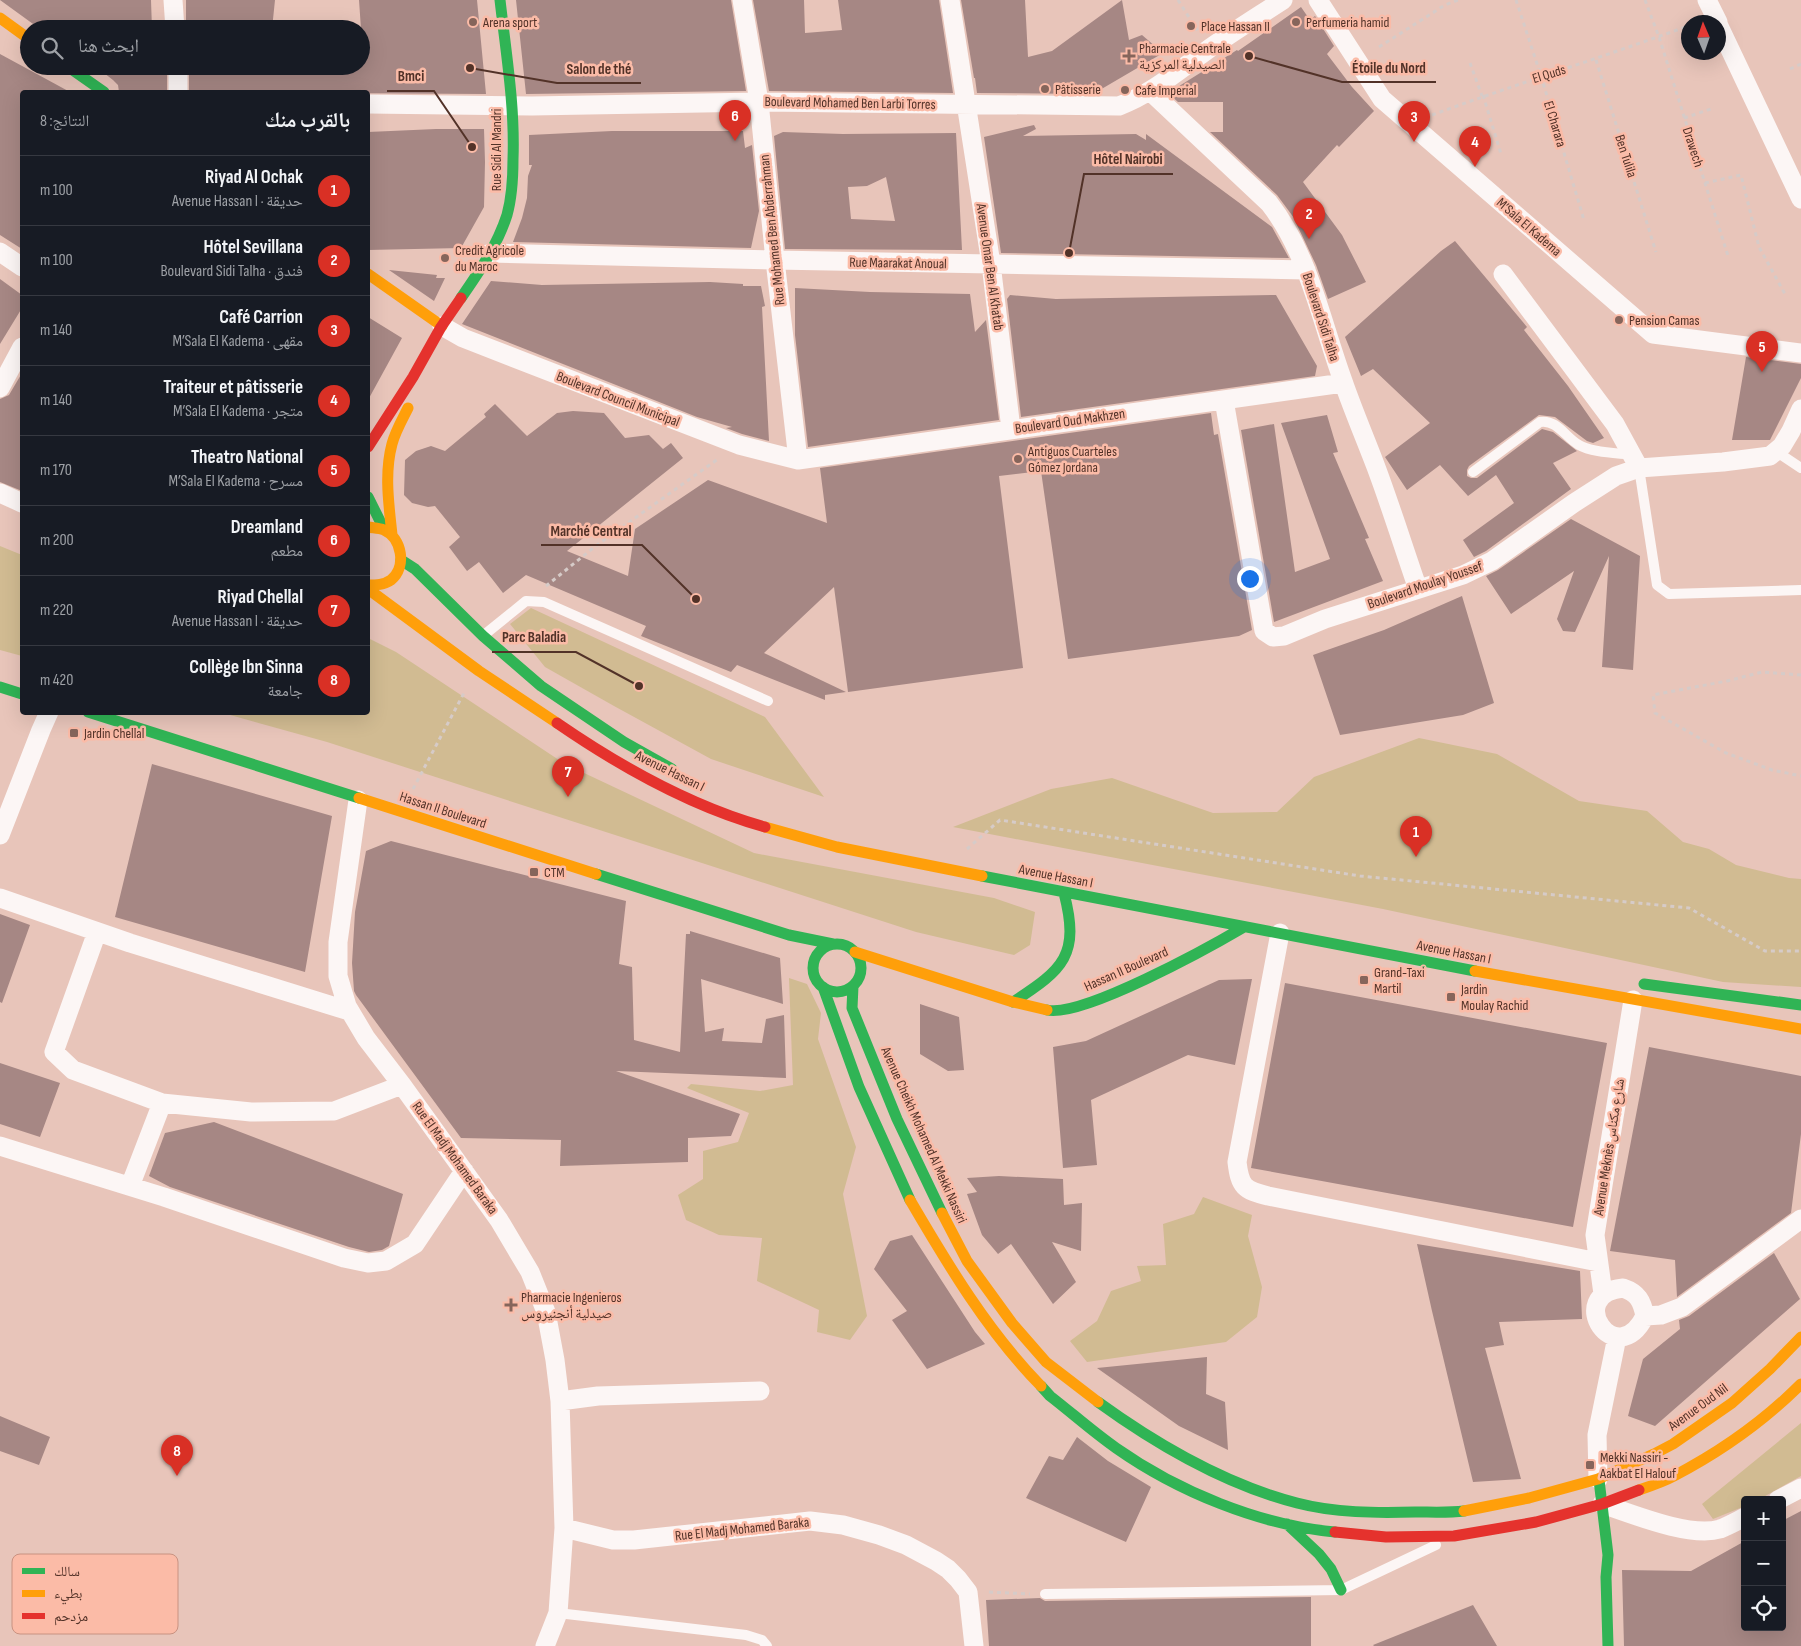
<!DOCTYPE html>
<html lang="ar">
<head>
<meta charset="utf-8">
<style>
  :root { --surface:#171b24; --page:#20242c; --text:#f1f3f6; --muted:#9ea1a6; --line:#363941; --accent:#d93025 }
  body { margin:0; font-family:"Sofia Sans Condensed","Noto Naskh Arabic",sans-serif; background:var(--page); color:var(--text); direction:rtl }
  .controls { position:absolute; right:15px; bottom:15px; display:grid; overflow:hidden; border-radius:5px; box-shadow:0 5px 20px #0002 }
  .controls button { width:45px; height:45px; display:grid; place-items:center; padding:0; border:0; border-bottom:1px solid var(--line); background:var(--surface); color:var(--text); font:25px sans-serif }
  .compass { position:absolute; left:1681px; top:15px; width:45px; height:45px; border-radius:50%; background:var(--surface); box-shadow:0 5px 20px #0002; rotate:358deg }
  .you { position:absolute; left:1249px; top:578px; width:18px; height:18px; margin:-12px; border:4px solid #fff; border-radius:50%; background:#1a73e8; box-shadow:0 0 0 8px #1a73e833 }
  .badge { display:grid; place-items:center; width:32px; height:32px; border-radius:50%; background:var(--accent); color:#fff; font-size:16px; font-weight:700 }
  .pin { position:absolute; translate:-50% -41px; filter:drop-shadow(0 1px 2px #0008) }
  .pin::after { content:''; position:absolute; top:26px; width:18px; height:15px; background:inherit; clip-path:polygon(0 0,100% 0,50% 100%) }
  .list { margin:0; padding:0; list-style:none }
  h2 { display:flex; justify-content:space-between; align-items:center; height:65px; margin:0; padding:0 20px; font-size:21px }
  h2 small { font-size:16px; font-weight:400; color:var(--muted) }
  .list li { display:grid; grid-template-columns:32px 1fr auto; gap:15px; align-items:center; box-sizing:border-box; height:70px; padding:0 20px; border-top:1px solid var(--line) }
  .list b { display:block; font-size:19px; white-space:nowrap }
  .list p { margin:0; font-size:16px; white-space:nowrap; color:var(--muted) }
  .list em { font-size:16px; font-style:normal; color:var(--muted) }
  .icon { flex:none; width:28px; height:28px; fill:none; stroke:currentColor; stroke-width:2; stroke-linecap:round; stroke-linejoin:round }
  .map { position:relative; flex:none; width:1801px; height:1646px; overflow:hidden; direction:ltr }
  .search { position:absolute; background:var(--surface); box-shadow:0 5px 20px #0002; left:20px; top:20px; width:350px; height:55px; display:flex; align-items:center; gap:12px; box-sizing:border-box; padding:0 18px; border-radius:28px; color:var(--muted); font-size:19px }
  .panel { position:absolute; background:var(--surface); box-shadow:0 5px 20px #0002; left:20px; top:90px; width:350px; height:625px; border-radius:5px; direction:rtl }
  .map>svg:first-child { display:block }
  .green { fill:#d1bb92 }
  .building { fill:#a68784; fill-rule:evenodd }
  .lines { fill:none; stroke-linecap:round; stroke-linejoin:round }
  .path { stroke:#d6cbc8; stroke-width:3; stroke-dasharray:4 4; stroke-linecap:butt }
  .lane { stroke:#fcf6f5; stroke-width:10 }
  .street { stroke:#fcf6f5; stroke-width:19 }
  .fast { stroke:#30b455; stroke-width:11 }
  .slow { stroke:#ff9f0a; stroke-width:11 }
  .jam { stroke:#e5322d; stroke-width:11 }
  .poi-dot { fill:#86655b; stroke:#fbbba7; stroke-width:2 }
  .labels { text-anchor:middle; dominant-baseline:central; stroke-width:5; stroke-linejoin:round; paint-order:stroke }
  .poi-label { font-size:14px; fill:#523228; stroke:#fbbba7; text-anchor:start }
  .street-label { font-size:14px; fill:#523228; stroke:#fbbba7 }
  .key { fill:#fbbba7; stroke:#c89281; stroke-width:1 }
  .key-label { font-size:14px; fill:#523228 }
  .leader { fill:none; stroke:#523228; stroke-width:2 }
  .callout-dot { fill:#523228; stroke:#fbbba7; stroke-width:2 }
  .callout-label { font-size:15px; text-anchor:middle; font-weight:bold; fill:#523228; stroke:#fbbba7; stroke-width:5; stroke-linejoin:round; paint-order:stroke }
</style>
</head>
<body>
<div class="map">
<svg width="1801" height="1646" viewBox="0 0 1801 1646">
  <rect width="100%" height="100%" fill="#e8c5ba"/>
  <!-- green -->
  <path class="green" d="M0 546 22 555V656L0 650Z
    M531 608 765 717 824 797 711 759 614 706 545 667 510 624Z
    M368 638 396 652 565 764 754 853 994 898 1035 912 1030 945 1014 955 916 932 327 742 223 713 368 712Z
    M1419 738 1497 754 1579 801 1647 811 1683 842 1709 849 1736 865 1789 878 1801 879V987L1723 982 1383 909 953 827 1051 789 1112 778 1213 813 1277 812 1314 777Z
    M789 978 807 984 821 1013 818 1039 856 1147 843 1194 867 1316 850 1340 817 1332 819 1310 757 1281 762 1238 719 1235 686 1220 678 1195 703 1179V1151L738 1142 749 1113 687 1088 691 1084 760 1091 793 1085Z
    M1203 1197 1252 1215 1248 1236 1262 1287 1257 1317 1226 1342 1087 1362 1070 1341 1097 1321 1111 1291 1141 1281 1137 1266 1166 1265 1163 1224 1194 1214Z
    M1801 1423V1476L1758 1500H1745V1506L1713 1519 1702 1504Z"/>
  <!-- building -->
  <path class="building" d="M0 0H151L152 29H40Z
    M186 0H275L272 29H195V26H186Z
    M359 0H477L486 94 189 92V66H258L266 68 361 66V29Z
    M516 0H731L746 91 526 94Z
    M753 0H804L805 33 842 30 838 0H939L953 93 769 91Z
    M961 0H1025L1028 57 1052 51 1122 0 1129 40 1142 35 1163 53 1093 94 977 93 975 78H974Z
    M1301 7 1310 20 1315 16 1334 46 1327 54 1352 87 1374 111 1339 147 1337 145 1303 182 1342 235 1366 282 1328 299 1316 265 1296 223 1297 222 1277 195 1210 132H1223V102H1178L1168 93 1237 50 1238 51Z
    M0 54 70 92H22V249L0 235Z
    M95 66H167V92H119L118 85 113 80Z
    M1034 125 1036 129 1023 136 1136 134 1146 140V134L1272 227 1289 258 1001 253 984 137Z
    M436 129H484L485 162 484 207 461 248 368 250V132Z
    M612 131H743L745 148 752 145 759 211 751 248 513 242 522 218 527 198 528 176 532 165H529V135Z
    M783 132 843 134 956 133 962 250 785 249 774 136ZM886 177 895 221 851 219 848 187 867 186Z
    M1455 241 1527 327 1524 330 1568 386 1604 438 1593 443 1587 441 1555 417 1539 415 1469 466 1467 470V476L1471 478H1477L1542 429 1553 432 1577 451 1553 463 1571 489 1486 551 1474 557 1463 540 1514 503 1496 475 1468 496 1440 465 1407 490 1385 457 1430 423 1373 369 1361 376 1345 337 1441 251Z
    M389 270 437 275 436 278H445L434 301Z
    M0 279 22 295V308L0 344Z
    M491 281 542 285 710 282 743 284V286H761L765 306 762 307 769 441 742 434 726 428 732 427 697 417 462 324Z
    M795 288 870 292 970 294 975 332 986 320 999 420 808 447 795 335Z
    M1010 295 1056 299 1276 295 1317 366 1315 376 1021 417 1007 299Z
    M368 317 402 338 368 400Z
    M1746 357 1801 364V378L1770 440H1732Z
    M22 373V491L0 482V399L9 395Z
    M495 404 527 436 557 413 573 411 604 413 625 438 649 435 663 449 671 443 683 458 567 551 628 576 635 529 708 480 827 523 820 468 1211 413 1214 435 1218 434 1252 630 1239 636 1068 659 1041 471 999 476 1023 668 848 692 834 587 764 653 846 692 825 695V700L737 665 731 672 641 636 646 626 526 575 503 593 479 562 467 571 449 547 460 537 435 506 428 507 412 503 404 495 405 460 416 451 431 446 445 451 486 417 484 414Z
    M1327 415 1338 452 1333 453 1369 538 1365 539 1383 581 1274 622 1241 430 1274 424 1295 572 1330 559 1281 423Z
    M1571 519 1640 556 1633 670 1602 667 1609 556 1575 632 1563 631 1557 619 1574 571 1511 614 1486 576 1498 570Z
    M1462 596 1494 703 1463 715 1340 735 1313 655 1384 630Z
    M152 764 332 816 305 972 115 917Z
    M391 841 626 901 619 964 632 967 634 1040 680 1052 686 934H690V931L780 958 783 1004 701 979 705 1032 724 1028 722 1041 762 1043 766 1019 784 1015 786 1078 616 1071 740 1114 731 1136 688 1138V1162L560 1166 561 1140 461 1138 356 995 354 991 352 963 355 912 366 851Z
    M0 914 30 925 2 1003 0 1002Z
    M1252 979 1235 1065 1188 1055 1091 1100 1097 1165 1063 1168 1053 1047 1086 1041 1219 980Z
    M1285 983 1607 1043 1573 1227 1251 1168Z
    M920 1004 959 1017 964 1070 948 1071 920 1054Z
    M1649 1047 1801 1076V1134L1791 1213 1677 1297 1675 1260 1610 1251Z
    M0 1063 60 1083 40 1137 0 1124Z
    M214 1122 403 1194 389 1246 382 1250 369 1252 349 1247 170 1187 149 1176 165 1133Z
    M999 1176 1063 1179 1064 1205 1082 1203 1081 1251 1052 1242 1076 1282 1053 1304 1011 1244 998 1254 982 1235 967 1194 977 1192 967 1178Z
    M912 1235 975 1332 985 1344 927 1369 892 1320 907 1311 874 1269 890 1241Z
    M1417 1244 1580 1271 1582 1319 1499 1322 1504 1345 1485 1348 1521 1479 1473 1482 1432 1311Z
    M1774 1253 1800 1299 1655 1426 1628 1416 1643 1359 1680 1329 1679 1320 1689 1316Z
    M1207 1357 1206 1394 1225 1402 1228 1450 1179 1426 1097 1368Z
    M0 1416 50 1437 39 1465 0 1451Z
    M1077 1437 1108 1461 1151 1487 1126 1542 1026 1498 1049 1456 1063 1460Z
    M1801 1511V1646H1624L1622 1570 1691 1571 1745 1541V1627H1782V1521Z
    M1311 1597V1646H989L986 1600 1040 1598 1045 1601Z
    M1473 1605 1497 1646H1374L1373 1645Z"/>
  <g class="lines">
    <!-- path -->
    <path class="path" d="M1178 0 1199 33
      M1516 0 1541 76 1584 220
      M1645 0 1659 37 1728 256
      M1379 47 1445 5 1458 0
      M1596 60 1656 252
      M1470 63 1482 96
      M1790 69 1801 64
      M1483 95 1501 154
      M1432 115C1517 84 1603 57 1688 26
      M1684 118 1714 108
      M1705 183 1741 175 1759 247 1786 296
      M546 586 597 545 718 459
      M1801 675 1762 672 1727 681 1653 695 1655 713 1726 753 1772 770 1801 776
      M413 789 465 691
      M967 849 1000 820 1360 876 1689 908 1765 951H1801
      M989 1592 1030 1594"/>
    <!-- lane -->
    <path class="lane" d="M1777 452 1801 468
      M1639 468 1657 585 1669 594 1801 590
      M1473 472 1540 422C1557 419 1566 438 1579 445 1592 453 1618 453 1633 455
      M484 635 526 601 544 602 768 701
      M1045 1594 1341 1590 1436 1545
      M558 1613 746 1635 762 1640 767 1646"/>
    <!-- street -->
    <path class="street" d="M173 0 175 29
      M742 0 759 102 775 260 798 460
      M950 0 991 264 1011 429
      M1318 0 1382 99 1653 334 1801 353
      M1707 0 1718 22
      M1718 24 1801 199
      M178 66V92
      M1150 91 1269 203C1309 254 1321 321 1343 381 1353 410 1365 438 1376 467 1391 507 1404 549 1418 589
      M368 104 532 106 759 102 1119 106C1151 94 1178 71 1206 51 1231 33 1257 17 1283 0
      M0 252 22 267
      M490 253 775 260 1306 270
      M1503 274 1615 424 1639 468
      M442 326 463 338 739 445 798 460 1343 383
      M0 388 22 347
      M1224 400 1264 631 1273 637 1284 636 1325 619 1463 575 1492 561 1574 503 1616 476 1639 468 1723 462 1770 456 1782 446 1791 431 1801 409
      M0 493 22 503
      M358 800 338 942V976L347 1006 366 1038 402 1085 499 1220 530 1272 546 1312 555 1360 560 1401 564 1528 558 1613 545 1646
      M0 835 41 730 49 712
      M0 898 130 943 349 1011
      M97 932 54 1052 73 1070 162 1103 251 1112 334 1111 402 1085
      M1280 933 1237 1162C1240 1187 1244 1190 1268 1196L1598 1262
      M0 1146 164 1197 344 1258 368 1263 386 1261 415 1244 464 1171
      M127 1185 132 1181 162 1103
      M1623 1288C1638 1293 1642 1301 1645 1316 1616 1374 1563 1294 1623 1288Z
      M1603 1294 1595 1235 1633 1000
      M1645 1316 1661 1315 1682 1307 1801 1219
      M560 1401 598 1396 760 1391
      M1598 1479 1597 1435 1617 1337
      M1778 1500 1801 1488
      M1602 1504C1632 1514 1690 1538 1720 1529 1728 1526 1737 1521 1745 1517
      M564 1528 613 1540H634L810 1521 843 1525 879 1535 906 1545 936 1561 948 1569 958 1579 968 1592 974 1646"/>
    <!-- fast -->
    <path class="fast" d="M67 66 104 92
      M461 298C479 272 497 246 507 215 512 197 513 178 513 159 515 106 506 53 500 0
      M368 497 384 529
      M401 560 415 569 483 636 541 686 624 742 672 769
      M0 687 22 694
      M88 712 359 798
      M596 874 789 935 833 944
      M982 876 1475 971
      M813 968a24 24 0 1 1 48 0a24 24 0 1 1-48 0Z
      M1644 984 1801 1005
      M853 986 852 1008 897 1119 942 1213
      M823 987 859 1087 910 1200
      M1013 1002C1064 969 1080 955 1064 893
      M1047 1010C1082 1018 1210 947 1244 927
      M1041 1386 1050 1396C1072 1413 1093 1432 1116 1448 1177 1491 1259 1525 1335 1532
      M1098 1402C1156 1444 1227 1485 1297 1503 1335 1513 1376 1513 1415 1512 1431 1512 1448 1513 1464 1511
      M1599 1480 1608 1555 1606 1577 1608 1646
      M1287 1524 1319 1554 1331 1569 1341 1590"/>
    <!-- slow -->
    <path class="slow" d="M0 18 29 39
      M368 274 442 326
      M368 527C373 528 379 528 384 530 402 538 407 567 391 580 384 585 376 585 368 585
      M392 535C389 505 384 474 392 444 395 432 402 420 408 408
      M368 589 479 671 557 723
      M359 798 596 874
      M765 827 837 847 982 876
      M855 952 1013 1002 1047 1010
      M1475 971 1801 1029
      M910 1200C948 1265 988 1332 1041 1386
      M942 1213 967 1261 1012 1323 1046 1362 1098 1402
      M1639 1490C1651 1486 1663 1482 1674 1476 1720 1452 1765 1420 1801 1384
      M1464 1511 1529 1498 1598 1479 1654 1454 1673 1444 1732 1403 1770 1369 1801 1337"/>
    <!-- jam -->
    <path class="jam" d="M368 447 413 377 441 327 461 298
      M557 723C618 765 693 807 765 827
      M1335 1532 1386 1537 1454 1536 1536 1522 1602 1504 1639 1490"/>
  </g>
  <!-- markers -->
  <g class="poi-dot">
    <circle cx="473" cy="22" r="5"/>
    <circle cx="1296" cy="22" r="5"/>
    <circle cx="1191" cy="26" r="5"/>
    <path d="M1126.5 48.5h5v5h5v5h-5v5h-5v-5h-5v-5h5z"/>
    <circle cx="1045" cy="89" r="5"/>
    <circle cx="1125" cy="90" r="5"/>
    <circle cx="445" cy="258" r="5"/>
    <circle cx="1619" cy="320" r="5"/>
    <circle cx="1018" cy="459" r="5"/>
    <rect x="69" y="728" width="10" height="10" rx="2.5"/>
    <rect x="529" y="867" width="10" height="10" rx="2.5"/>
    <rect x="1359" y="975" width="10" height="10" rx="2.5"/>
    <rect x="1446" y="992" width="10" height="10" rx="2.5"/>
    <path d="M508.5 1297.5h5v5h5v5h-5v5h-5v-5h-5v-5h5z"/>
    <rect x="1585" y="1460" width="10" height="10" rx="2.5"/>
  </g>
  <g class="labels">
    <!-- poi labels -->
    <g class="poi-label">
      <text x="483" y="22">Arena sport</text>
      <text x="1306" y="22">Perfumeria hamid</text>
      <text x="1201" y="26">Place Hassan II</text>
      <text x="1139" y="48">Pharmacie Centrale<tspan x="1139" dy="16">الصيدلية المركزية</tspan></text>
      <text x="1055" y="89">Pâtisserie</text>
      <text x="1135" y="90">Cafe Imperial</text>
      <text x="455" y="250">Credit Agricole<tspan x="455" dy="16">du Maroc</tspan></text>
      <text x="1629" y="320">Pension Camas</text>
      <text x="1028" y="451">Antiguos Cuarteles<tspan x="1028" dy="16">Gómez Jordana</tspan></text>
      <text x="84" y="733">Jardin Chellal</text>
      <text x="544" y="872">CTM</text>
      <text x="1374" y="972">Grand-Taxi<tspan x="1374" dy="16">Martil</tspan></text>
      <text x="1461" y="989">Jardin<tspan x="1461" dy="16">Moulay Rachid</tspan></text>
      <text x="521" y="1297">Pharmacie Ingenieros<tspan x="521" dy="16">صيدلية أنجنيروس</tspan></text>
      <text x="1600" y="1457">Mekki Nassiri -<tspan x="1600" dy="16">Aakbat El Halouf</tspan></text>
    </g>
    <!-- street labels -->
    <g class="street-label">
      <text transform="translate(1549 74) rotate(-17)">El Quds</text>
      <text transform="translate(850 103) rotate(1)">Boulevard Mohamed Ben Larbi Torres</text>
      <text transform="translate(1555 124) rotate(73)">El Charara</text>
      <text transform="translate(1693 147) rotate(72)">Drawech</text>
      <text transform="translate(496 150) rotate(-90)">Rue Sidi Al Mandri</text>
      <text transform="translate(1626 156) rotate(72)">Ben Tulila</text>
      <text transform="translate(1529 227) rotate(41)">M’Sala El Kadema</text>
      <text transform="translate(772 230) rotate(-96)">Rue Mohamed Ben Abderrahman</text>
      <text transform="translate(898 263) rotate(1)">Rue Maarakat Anoual</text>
      <text transform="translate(990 267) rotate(82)">Avenue Omar Ben Al Khatab</text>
      <text transform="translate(1321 317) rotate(72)">Boulevard Sidi Talha</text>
      <text transform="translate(618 399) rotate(21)">Boulevard Council Municipal</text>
      <text transform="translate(1070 421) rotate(-8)">Boulevard Oud Makhzen</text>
      <text transform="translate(1425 585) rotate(-19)">Boulevard Moulay Youssef</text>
      <text transform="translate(670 771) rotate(26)">Avenue Hassan I</text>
      <text transform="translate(443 810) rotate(18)">Hassan II Boulevard</text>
      <text transform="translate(1056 876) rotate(11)">Avenue Hassan I</text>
      <text transform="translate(1454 952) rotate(11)">Avenue Hassan I</text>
      <text transform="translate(1126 969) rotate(-24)">Hassan II Boulevard</text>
      <text transform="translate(924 1135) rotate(66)">Avenue Cheikh Mohamed Al Mekki Nassiri</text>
      <text transform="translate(1609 1147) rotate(-81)">Avenue Meknès شارع مكناس</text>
      <text transform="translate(455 1158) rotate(54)">Rue El Madj Mohamed Baraka</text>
      <text transform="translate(1698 1407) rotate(-36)">Avenue Oud Nil</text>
      <text transform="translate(742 1529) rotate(-6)">Rue El Madj Mohamed Baraka</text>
    </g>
  </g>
  <!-- legend -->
  <rect x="12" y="1554" width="166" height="80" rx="8" class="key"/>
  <rect x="22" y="1568" width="23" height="6" fill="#30b455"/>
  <rect x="22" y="1590" width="23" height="7" fill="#ff9f0a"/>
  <rect x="22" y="1613" width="23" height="6" fill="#e5322d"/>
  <g class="key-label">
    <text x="54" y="1576">سالك</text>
    <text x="54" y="1598">بطيء</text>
    <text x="54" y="1621">مزدحم</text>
  </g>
  <!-- callouts -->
  <path class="leader" d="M1249 56L1342 82H1436M470 68L557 83H641M472 147L434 91H387M1069 253L1084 174H1173M696 599L642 545H541M639 686L576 652H492"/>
  <g class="callout-dot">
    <circle cx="1249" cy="56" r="5"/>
    <circle cx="470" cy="68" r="5"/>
    <circle cx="472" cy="147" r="5"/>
    <circle cx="1069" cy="253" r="5"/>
    <circle cx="696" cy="599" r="5"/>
    <circle cx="639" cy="686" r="5"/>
  </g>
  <g class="callout-label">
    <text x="1389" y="73">Étoile du Nord</text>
    <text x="599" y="74">Salon de thé</text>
    <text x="411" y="81">Bmci</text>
    <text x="1128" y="164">Hôtel Nairobi</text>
    <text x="591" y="536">Marché Central</text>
    <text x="534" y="642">Parc Baladia</text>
  </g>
</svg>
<div class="controls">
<button>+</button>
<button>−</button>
<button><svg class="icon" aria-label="locate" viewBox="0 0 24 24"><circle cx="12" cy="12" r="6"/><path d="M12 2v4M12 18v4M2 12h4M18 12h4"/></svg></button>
</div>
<svg class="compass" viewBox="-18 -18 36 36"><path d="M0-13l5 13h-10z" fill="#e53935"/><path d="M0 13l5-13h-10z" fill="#9ea1a6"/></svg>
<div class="you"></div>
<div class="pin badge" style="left:1416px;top:857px">1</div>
<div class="pin badge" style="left:1309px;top:239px">2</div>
<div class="pin badge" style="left:1414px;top:142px">3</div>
<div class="pin badge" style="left:1475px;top:167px">4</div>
<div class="pin badge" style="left:1762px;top:372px">5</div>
<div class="pin badge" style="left:735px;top:141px">6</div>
<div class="pin badge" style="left:568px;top:797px">7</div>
<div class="pin badge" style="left:177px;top:1476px">8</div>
<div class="search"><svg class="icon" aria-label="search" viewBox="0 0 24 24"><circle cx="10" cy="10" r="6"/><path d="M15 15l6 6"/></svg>ابحث هنا</div>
<section class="panel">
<h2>بالقرب منك<small>النتائج: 8</small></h2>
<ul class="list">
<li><span class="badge">1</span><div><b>Riyad Al Ochak</b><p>حديقة · Avenue Hassan I</p></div><em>100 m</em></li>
<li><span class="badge">2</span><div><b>Hôtel Sevillana</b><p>فندق · Boulevard Sidi Talha</p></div><em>100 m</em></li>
<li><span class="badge">3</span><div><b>Café Carrion</b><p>مقهى · M’Sala El Kadema</p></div><em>140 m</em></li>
<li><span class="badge">4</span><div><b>Traiteur et pâtisserie</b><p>متجر · M’Sala El Kadema</p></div><em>140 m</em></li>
<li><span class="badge">5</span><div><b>Theatro National</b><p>مسرح · M’Sala El Kadema</p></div><em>170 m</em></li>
<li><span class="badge">6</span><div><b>Dreamland</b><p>مطعم</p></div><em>200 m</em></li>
<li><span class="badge">7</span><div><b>Riyad Chellal</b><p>حديقة · Avenue Hassan I</p></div><em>220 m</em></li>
<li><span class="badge">8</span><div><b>Collège Ibn Sinna</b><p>جامعة</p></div><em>420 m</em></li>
</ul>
</section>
</div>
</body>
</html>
